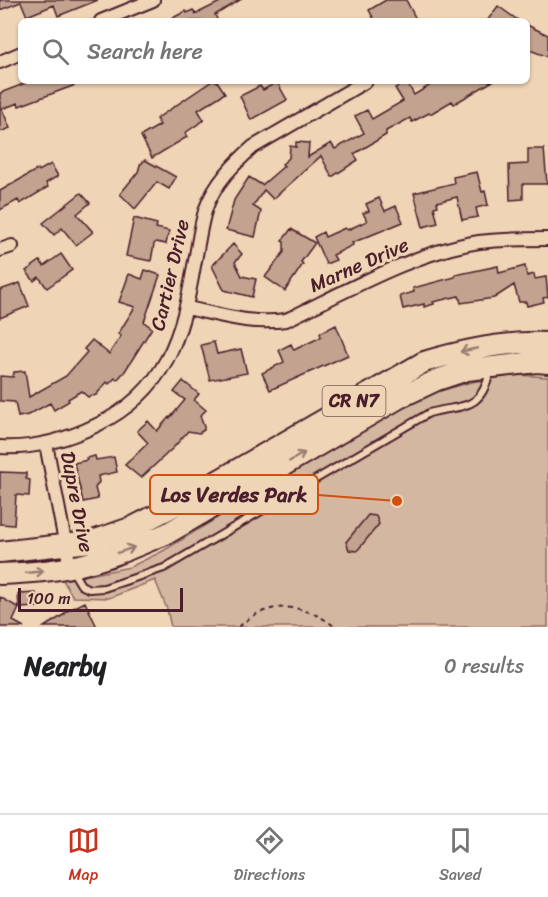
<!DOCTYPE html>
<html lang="en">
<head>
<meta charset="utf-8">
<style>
  :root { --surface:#fff; --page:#f2f2f2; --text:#202124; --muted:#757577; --line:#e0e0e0; --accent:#c8321e }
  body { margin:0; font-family:Sriracha,sans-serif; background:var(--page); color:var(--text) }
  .scale { position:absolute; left:18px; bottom:15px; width:165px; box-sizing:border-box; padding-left:6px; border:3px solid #4a1f2b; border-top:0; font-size:16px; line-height:21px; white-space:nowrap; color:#4a1f2b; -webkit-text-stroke:4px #efd5b6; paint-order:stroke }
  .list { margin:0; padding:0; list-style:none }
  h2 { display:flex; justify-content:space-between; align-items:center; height:78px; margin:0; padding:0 24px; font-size:26px }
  h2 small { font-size:20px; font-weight:400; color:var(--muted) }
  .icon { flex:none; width:33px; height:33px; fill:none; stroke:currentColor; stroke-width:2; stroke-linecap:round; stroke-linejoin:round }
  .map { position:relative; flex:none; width:548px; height:627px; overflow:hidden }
  .search { position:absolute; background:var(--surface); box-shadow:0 2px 4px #0004; left:18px; right:18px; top:18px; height:66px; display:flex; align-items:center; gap:15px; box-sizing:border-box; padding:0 21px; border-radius:9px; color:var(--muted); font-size:22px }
  .sheet { height:186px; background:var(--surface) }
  nav { display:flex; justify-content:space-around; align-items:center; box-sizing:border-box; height:84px; border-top:2px solid var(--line); background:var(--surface); font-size:16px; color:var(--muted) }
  nav a { display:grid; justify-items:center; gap:3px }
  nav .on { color:var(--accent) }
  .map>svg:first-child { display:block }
  .green { fill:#d4b7a0; stroke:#8f6b66; stroke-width:1.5 }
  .building { fill:#c1a38f; stroke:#4a1f2b; stroke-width:1.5 }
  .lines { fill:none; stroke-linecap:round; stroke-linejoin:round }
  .lane-casing { stroke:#4a1f2b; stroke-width:10 }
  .street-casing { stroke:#4a1f2b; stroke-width:16 }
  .primary-casing { stroke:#4a1f2b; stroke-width:24 }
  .path { stroke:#4a1f2b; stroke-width:2; stroke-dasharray:4.5 4.5; stroke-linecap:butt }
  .lane { stroke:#efd5b6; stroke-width:6 }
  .street { stroke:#efd5b6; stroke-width:12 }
  .primary { stroke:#efd5b6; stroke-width:20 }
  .oneway { stroke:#9c7a70 }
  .labels { text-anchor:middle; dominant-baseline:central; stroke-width:6; stroke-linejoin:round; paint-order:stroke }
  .shield { fill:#efd5b6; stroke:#7c5655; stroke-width:1.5 }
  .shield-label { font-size:18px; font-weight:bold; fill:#4a1f2b }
  .street-label { font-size:20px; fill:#4a1f2b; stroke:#efd5b6 }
  .leader { fill:none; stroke:#d05011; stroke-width:2 }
  .callout-dot { fill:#d05011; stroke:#efd5b6; stroke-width:2 }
  .callout { fill:#efd5b6; stroke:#d05011; stroke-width:2 }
  .callout-label { font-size:21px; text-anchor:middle; font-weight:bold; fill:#4a1f2b }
</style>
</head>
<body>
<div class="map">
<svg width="548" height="627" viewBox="0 0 548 627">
  <rect width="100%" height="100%" fill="#efd5b6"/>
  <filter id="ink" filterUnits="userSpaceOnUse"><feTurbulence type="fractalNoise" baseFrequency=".0167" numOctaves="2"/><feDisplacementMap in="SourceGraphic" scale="12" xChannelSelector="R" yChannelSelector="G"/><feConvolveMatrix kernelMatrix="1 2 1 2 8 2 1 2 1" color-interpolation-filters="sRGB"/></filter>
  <g filter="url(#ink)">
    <!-- green -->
    <path class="green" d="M517 375 548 377V627H171L167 609 155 580 109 598 73 597 63 580 130 567 163 551 317 457 425 395 472 382Z"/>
    <!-- building -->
    <path class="building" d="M0 0H98L58 16 54 5 27 16 21 2 0 10Z
      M224 0H240L215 15 218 21H167L186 11 187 13 193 10 196 14Z
      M386 0H406L417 21H375L369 10Z
      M498 6 519 21H487Z
      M527 25 548 35V57L527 49Z
      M31 81H86L19 106 18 103 2 109 10 128 0 132V93Z
      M212 81H217L225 93 198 110 204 120 185 133 187 137 152 158 141 136 160 125 156 119Z
      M437 81H493L454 104 452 101 430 114 429 113 412 122 410 118 386 131V135L354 154 358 160 332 177 321 156 273 199 264 190 253 206 261 211 255 237 226 230 234 200 249 177 262 185 284 166 282 164 289 158 290 146 296 147V142L309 143 308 157 331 143 335 149 364 133 355 116 367 110 372 119 403 101 395 88 407 82 414 95Z
      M277 82 287 100 251 120 240 96 260 86 263 90Z
      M528 149H544L547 184H523V199L510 200 509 165 528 164Z
      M145 160 176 177 169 189 157 182 135 209 120 194 138 172 140 165Z
      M51 164 58 176 46 183 48 187 20 204 18 200 0 210V191L38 169 39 171Z
      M477 172 482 192 485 191 488 205 476 208 478 217 462 220 457 197 437 202 438 206 434 207 438 223 423 227 414 193 454 183 453 177Z
      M81 193 90 203 77 214 93 232 76 245 62 228 54 235 43 223Z
      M379 198 385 211 396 206 403 222 352 243 353 245 333 255 336 260 326 264 314 237 323 232 325 237 345 228 347 230 367 221 363 213 369 211 366 204Z
      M134 218 157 224 156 228 169 231 166 244 156 242 154 244 151 261 126 256Z
      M291 229 315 243 301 262 303 264 285 291 265 277 284 252V242L282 241Z
      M233 244 242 254 235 262 242 276 256 279 252 297 224 290 212 266Z
      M61 254 72 270 47 288 39 277 34 281 26 271 40 261 44 266Z
      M498 266 499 273 525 266 527 276 534 274 535 279 546 277 548 297 543 298 544 302 527 306 526 302H519L514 285 494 298 461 303 459 296 433 302 434 304 424 307V304L403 309 400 296 414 292 413 288 455 277V275Z
      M145 270 160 275 144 322 152 328 125 371 117 380 115 378 109 384 107 382 96 395 93 396 91 395 88 397 81 391 68 399 69 401 54 410 50 403 28 415 18 417 15 402 0 401V376L13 377 14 372 25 371 29 397 66 376 87 352 84 349 92 340 109 354 121 336 118 334 135 307 119 302 129 274 142 279Z
      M20 283 29 306 0 318V290Z
      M336 325 348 355 270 390 262 373 284 362 279 350 291 344 294 350 321 337 320 333Z
      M214 342 217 354 241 349 247 373 210 380 201 345Z
      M183 381 199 394 194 400 206 410 200 416 204 427V430L199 433 188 431 174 447 141 478 125 465 148 443 137 431 148 421 157 431 169 417 170 418 185 400 174 392Z
      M95 456 96 460 114 457 117 472 98 476 99 482 95 488 98 499 83 502 74 463 87 460 86 458Z
      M0 472 26 473V479L30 480 29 496 16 495 14 525 0 524Z
      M368 515 376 516 379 524 357 551 349 550 346 542Z
      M36 593 37 607 19 608 13 621 24 627H0V597L19 608 18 594Z
      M85 602 97 627H44L65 614V612Z"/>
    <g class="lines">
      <defs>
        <path id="lane" d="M72 570 81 585 89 589 104 588 164 568 429 413C463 404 480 412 490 372"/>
        <path id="street" d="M101 21 153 0
          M0 62 21 53
          M0 250 12 246
          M187 308C221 315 250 325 286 320 345 292 414 252 479 242 501 239 525 239 548 239
          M46 444 70 567
          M0 447C34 449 66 440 97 425 166 391 182 337 194 266 198 247 200 226 206 208 215 183 234 164 253 147L366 81"/>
        <path id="primary" d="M0 552 90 542 133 527 176 505 424 362C464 350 505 341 548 343
          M0 574C24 573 47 572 70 567 104 561 137 546 168 533L399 398 437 380 467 370 537 362 548 363"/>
      </defs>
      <!-- lane casing -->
      <use href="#lane" class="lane-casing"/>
      <!-- street casing -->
      <use href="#street" class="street-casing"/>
      <!-- primary casing -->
      <use href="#primary" class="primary-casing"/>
      <!-- path -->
      <path class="path" d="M239 627C267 599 306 603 335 627"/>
      <!-- lane -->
      <use href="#lane" class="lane"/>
      <!-- street -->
      <use href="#street" class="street"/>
      <!-- primary -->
      <use href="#primary" class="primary"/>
    </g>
    <!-- one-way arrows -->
    <defs><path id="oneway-shaft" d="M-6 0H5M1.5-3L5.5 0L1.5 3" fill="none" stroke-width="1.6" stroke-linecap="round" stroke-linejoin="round" transform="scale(1.5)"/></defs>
    <g class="oneway">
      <use href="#oneway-shaft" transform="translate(469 350) rotate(169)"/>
      <use href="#oneway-shaft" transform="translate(297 457) rotate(-30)"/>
      <use href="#oneway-shaft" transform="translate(126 550) rotate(-19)"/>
      <use href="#oneway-shaft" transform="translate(35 572) rotate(-6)"/>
    </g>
  </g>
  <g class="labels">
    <!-- shield labels -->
    <rect class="shield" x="322.5" y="386" width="63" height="30" rx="4.5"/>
    <g class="shield-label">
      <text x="354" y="401">CR N7</text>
    </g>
    <!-- street labels -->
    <g class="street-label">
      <text transform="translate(359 265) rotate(-24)">Marne Drive</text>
      <text transform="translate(170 275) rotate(-77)">Cartier Drive</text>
      <text transform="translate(77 502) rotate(79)">Dupre Drive</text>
    </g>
  </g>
  <!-- callouts -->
  <path class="leader" d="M397 501L318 495"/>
  <circle class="callout-dot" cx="397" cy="501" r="6"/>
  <rect class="callout" x="150" y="475" width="168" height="39" rx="6"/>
  <g class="callout-label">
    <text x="234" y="502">Los Verdes Park</text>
  </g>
</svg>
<div class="scale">100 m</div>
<div class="search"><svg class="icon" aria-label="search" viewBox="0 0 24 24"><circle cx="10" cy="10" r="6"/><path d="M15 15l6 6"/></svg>Search here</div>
</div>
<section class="sheet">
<h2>Nearby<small>0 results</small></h2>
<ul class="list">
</ul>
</section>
<nav>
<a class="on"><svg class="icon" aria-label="map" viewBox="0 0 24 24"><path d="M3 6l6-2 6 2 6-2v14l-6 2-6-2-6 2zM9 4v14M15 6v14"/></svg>Map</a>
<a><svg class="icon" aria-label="directions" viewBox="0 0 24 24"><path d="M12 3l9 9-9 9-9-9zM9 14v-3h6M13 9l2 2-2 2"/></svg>Directions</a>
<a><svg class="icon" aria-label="saved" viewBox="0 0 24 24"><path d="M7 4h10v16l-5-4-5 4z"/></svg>Saved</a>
</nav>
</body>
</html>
